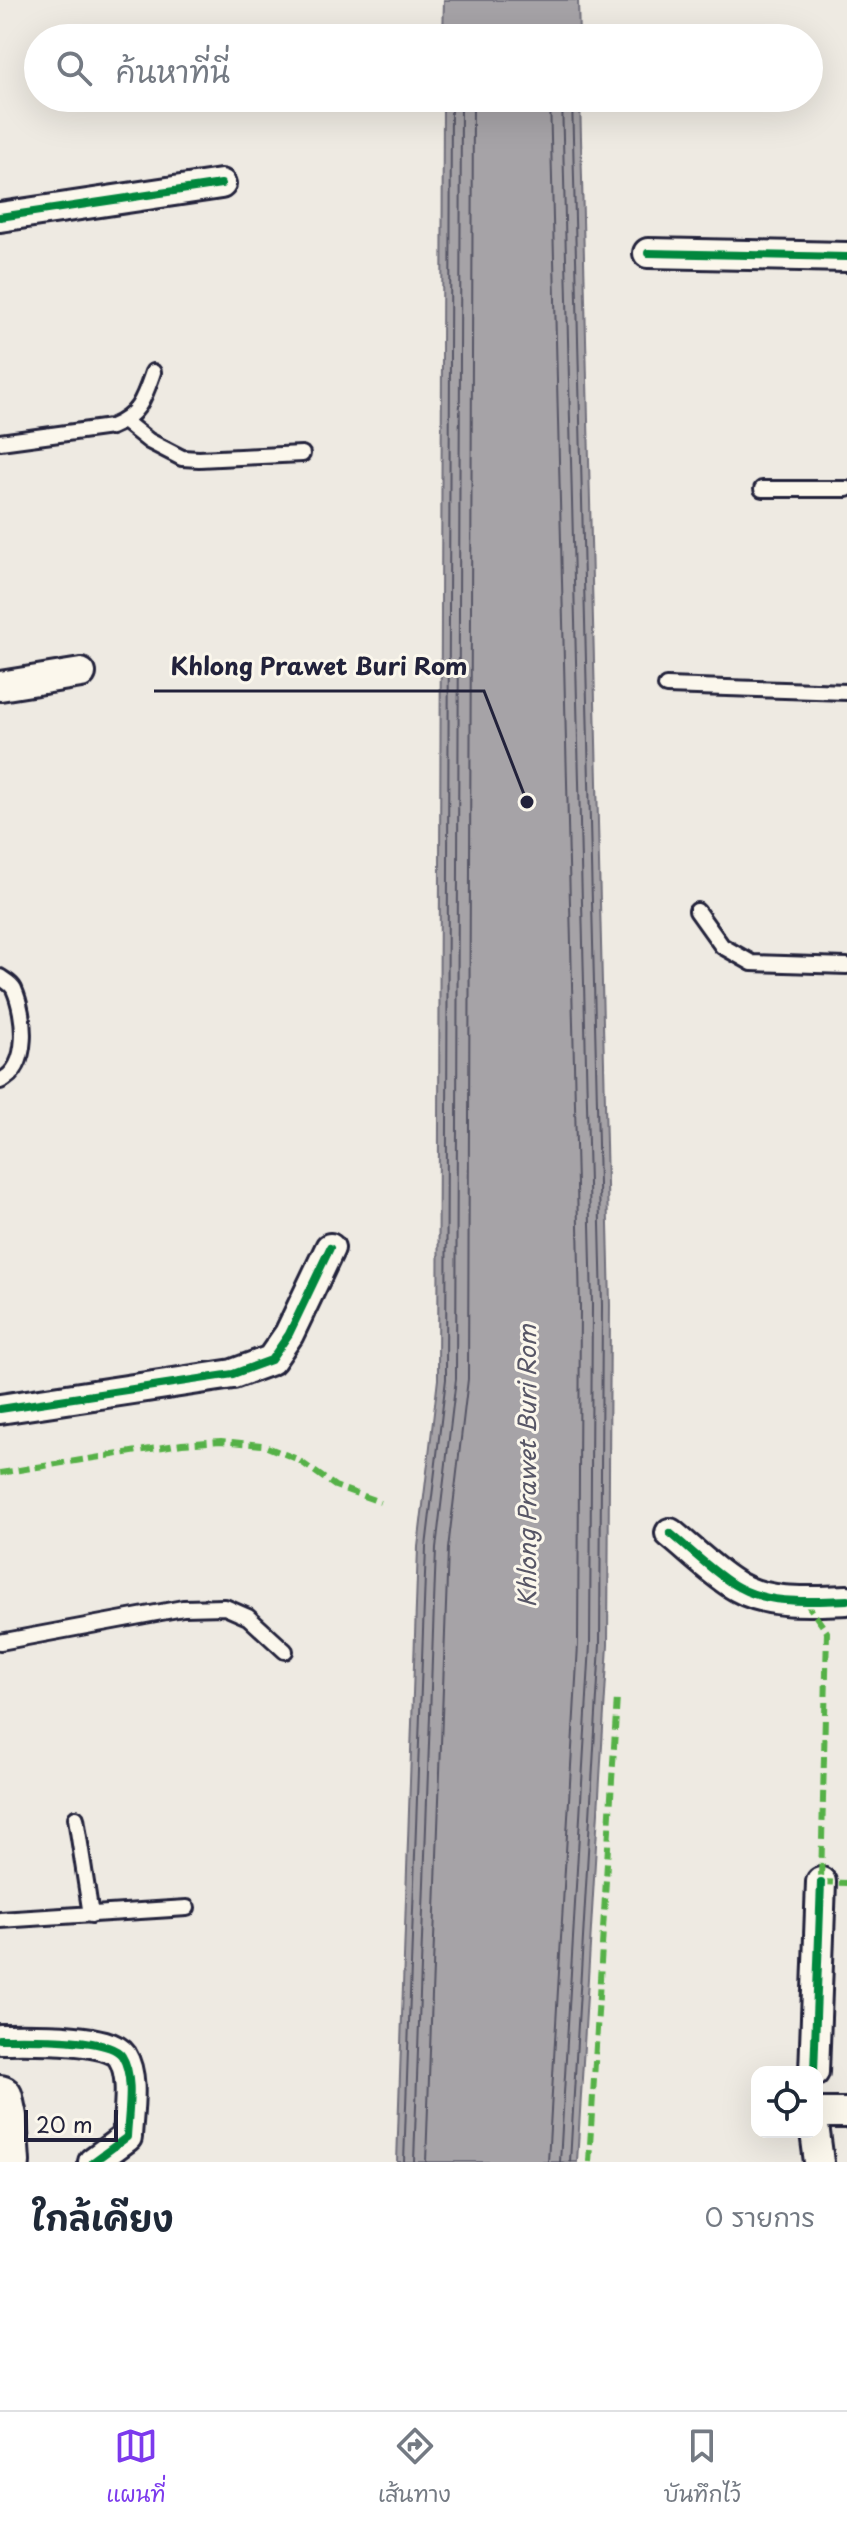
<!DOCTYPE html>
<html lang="th">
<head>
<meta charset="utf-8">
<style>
  :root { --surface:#fff; --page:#f2f2f3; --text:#1f2937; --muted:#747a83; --line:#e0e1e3; --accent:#7c3aed }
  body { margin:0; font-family:"Playpen Sans","Playpen Sans Thai",sans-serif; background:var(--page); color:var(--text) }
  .controls { position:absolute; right:24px; bottom:24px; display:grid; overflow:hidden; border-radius:16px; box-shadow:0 8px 32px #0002 }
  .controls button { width:72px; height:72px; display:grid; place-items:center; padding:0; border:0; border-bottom:2px solid var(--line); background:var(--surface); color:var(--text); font:40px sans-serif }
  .scale { position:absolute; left:24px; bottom:20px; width:94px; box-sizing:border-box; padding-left:8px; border:4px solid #22223b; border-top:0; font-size:22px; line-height:28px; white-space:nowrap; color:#22223b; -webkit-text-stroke:6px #fbf7ec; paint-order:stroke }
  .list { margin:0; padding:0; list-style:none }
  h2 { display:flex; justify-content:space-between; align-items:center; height:104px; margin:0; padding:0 32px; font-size:34px }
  h2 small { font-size:26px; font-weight:400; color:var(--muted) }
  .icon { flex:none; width:44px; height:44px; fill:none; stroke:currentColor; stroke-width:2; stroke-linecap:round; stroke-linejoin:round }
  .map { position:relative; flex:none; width:847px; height:2162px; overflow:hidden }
  .search { position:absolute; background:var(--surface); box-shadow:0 8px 32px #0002; left:24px; right:24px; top:24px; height:88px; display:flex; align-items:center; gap:20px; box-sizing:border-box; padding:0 28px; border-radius:44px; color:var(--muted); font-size:30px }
  .sheet { height:248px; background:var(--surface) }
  nav { display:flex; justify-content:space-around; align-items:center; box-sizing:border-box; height:112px; border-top:2px solid var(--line); background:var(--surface); font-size:22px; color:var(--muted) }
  nav a { display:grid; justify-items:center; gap:4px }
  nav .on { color:var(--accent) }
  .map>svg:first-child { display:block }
  .water { fill:#a6a3a7; stroke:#716f7c; stroke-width:2 }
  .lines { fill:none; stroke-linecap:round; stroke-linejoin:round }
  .shore { stroke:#575666; stroke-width:2 }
  .service-casing { stroke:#22223b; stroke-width:20 }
  .minor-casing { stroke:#22223b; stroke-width:34 }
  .primary-casing { stroke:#22223b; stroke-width:50 }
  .service { stroke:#fbf7ec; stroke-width:14 }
  .minor { stroke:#fbf7ec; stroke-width:28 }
  .primary { stroke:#fbf7ec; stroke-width:44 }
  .quiet { stroke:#55b146; stroke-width:6; stroke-dasharray:12 6; stroke-linecap:butt }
  .cycleway-casing { stroke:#fbf7ec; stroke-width:13 }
  .cycleway { stroke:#00873e; stroke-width:8 }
  .labels { text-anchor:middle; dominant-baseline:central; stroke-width:6; stroke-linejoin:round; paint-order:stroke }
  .water-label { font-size:24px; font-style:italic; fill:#575666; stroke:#fbf7ec }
  .leader { fill:none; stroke:#22223b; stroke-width:3 }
  .callout-dot { fill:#22223b; stroke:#fbf7ec; stroke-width:3 }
  .callout-label { font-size:24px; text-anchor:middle; font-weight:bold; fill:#22223b; stroke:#fbf7ec; stroke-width:6; stroke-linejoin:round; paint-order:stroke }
</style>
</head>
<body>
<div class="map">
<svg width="847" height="2162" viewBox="0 0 847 2162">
  <rect width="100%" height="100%" fill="#eeeae2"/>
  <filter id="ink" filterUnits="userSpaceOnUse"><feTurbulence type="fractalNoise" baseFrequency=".0125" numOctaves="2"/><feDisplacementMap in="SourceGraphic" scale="16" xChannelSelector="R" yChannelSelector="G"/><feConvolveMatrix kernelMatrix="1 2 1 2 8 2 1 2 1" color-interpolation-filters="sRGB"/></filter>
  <g filter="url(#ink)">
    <!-- water -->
    <path class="water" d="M444 0H578L579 38H443Z
      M443 98H580L610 1305 608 1645 577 2162H397L418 1547 438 1379Z"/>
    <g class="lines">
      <!-- shore -->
      <path class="shore" d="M404 2162 426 1547 446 1379 451 98
        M414 2162 436 1548 456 1379 461 98
        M426 2162 448 1549 468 1379 473 98
        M548 2162 578 1645 580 1306 550 98
        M560 2162 590 1645 592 1305 562 98
        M570 2162 600 1645 602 1305 572 98"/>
      <defs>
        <path id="service" d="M124 421 149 441 182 458 199 459 302 454
          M0 442 111 427C139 416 144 398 153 372
          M762 489H847
          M666 686 847 692
          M697 911 722 946 752 963 847 966
          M0 977C5 981 11 983 14 989 25 1014 31 1068 0 1081
          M0 1642 183 1608 225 1607 248 1617 285 1651
          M76 1818 91 1915
          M0 1920 187 1908"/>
        <path id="minor" d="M0 217 221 184
          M648 253 847 257
          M0 686 81 673
          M0 1409 233 1374 271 1360 289 1334 330 1248
          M670 1533C690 1549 716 1575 738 1587 770 1605 811 1601 847 1600
          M0 2039C24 2039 109 2036 122 2056 135 2077 128 2113 127 2137L93 2162
          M814 2072 821 1882
          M817 2113H847
          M815 2132 819 2162"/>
        <path id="primary" d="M0 2098 4 2117 7 2162"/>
      </defs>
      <!-- service casing -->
      <use href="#service" class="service-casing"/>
      <!-- minor casing -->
      <use href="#minor" class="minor-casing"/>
      <!-- primary casing -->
      <use href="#primary" class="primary-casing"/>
      <!-- service -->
      <use href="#service" class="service"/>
      <!-- minor -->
      <use href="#minor" class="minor"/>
      <!-- primary -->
      <use href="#primary" class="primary"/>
      <!-- quiet -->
      <path class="quiet" d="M0 1473 182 1444 221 1441 262 1445 297 1459 335 1486 380 1502
        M805 1601 827 1632 821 1882 847 1883
        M589 2162 617 1697"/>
      <defs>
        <path id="cycleway" d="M0 217 221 184
          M648 253 847 257
          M0 1409 233 1374 271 1360 289 1334 330 1248
          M670 1533C690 1549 716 1575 738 1587 770 1605 811 1601 847 1600
          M0 2039C24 2039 109 2036 122 2056 135 2077 128 2113 127 2137L93 2162
          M814 2072 821 1882"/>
      </defs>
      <!-- cycleway casing -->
      <use href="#cycleway" class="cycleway-casing"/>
      <!-- cycleway -->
      <use href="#cycleway" class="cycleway"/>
    </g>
  </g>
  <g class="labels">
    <!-- water labels -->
    <g class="water-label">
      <text transform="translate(526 1466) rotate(-90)">Khlong Prawet Buri Rom</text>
    </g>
  </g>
  <!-- callouts -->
  <path class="leader" d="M527 802L484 691H154"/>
  <circle class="callout-dot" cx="527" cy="802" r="8"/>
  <g class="callout-label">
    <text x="319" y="675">Khlong Prawet Buri Rom</text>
  </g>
</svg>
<div class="controls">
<button><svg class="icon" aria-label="locate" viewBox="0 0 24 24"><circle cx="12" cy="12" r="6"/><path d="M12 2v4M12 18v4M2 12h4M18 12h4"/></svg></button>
</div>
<div class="scale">20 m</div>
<div class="search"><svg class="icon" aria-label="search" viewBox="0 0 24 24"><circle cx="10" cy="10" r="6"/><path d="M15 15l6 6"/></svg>ค้นหาที่นี่</div>
</div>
<section class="sheet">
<h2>ใกล้เคียง<small>0 รายการ</small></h2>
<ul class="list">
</ul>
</section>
<nav>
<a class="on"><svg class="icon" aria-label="map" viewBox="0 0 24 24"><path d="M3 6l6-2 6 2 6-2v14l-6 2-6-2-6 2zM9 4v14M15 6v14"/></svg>แผนที่</a>
<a><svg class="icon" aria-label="directions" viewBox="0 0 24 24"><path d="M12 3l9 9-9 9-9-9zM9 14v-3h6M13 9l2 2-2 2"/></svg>เส้นทาง</a>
<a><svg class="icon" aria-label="saved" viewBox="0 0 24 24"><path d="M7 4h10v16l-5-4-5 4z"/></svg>บันทึกไว้</a>
</nav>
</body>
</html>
